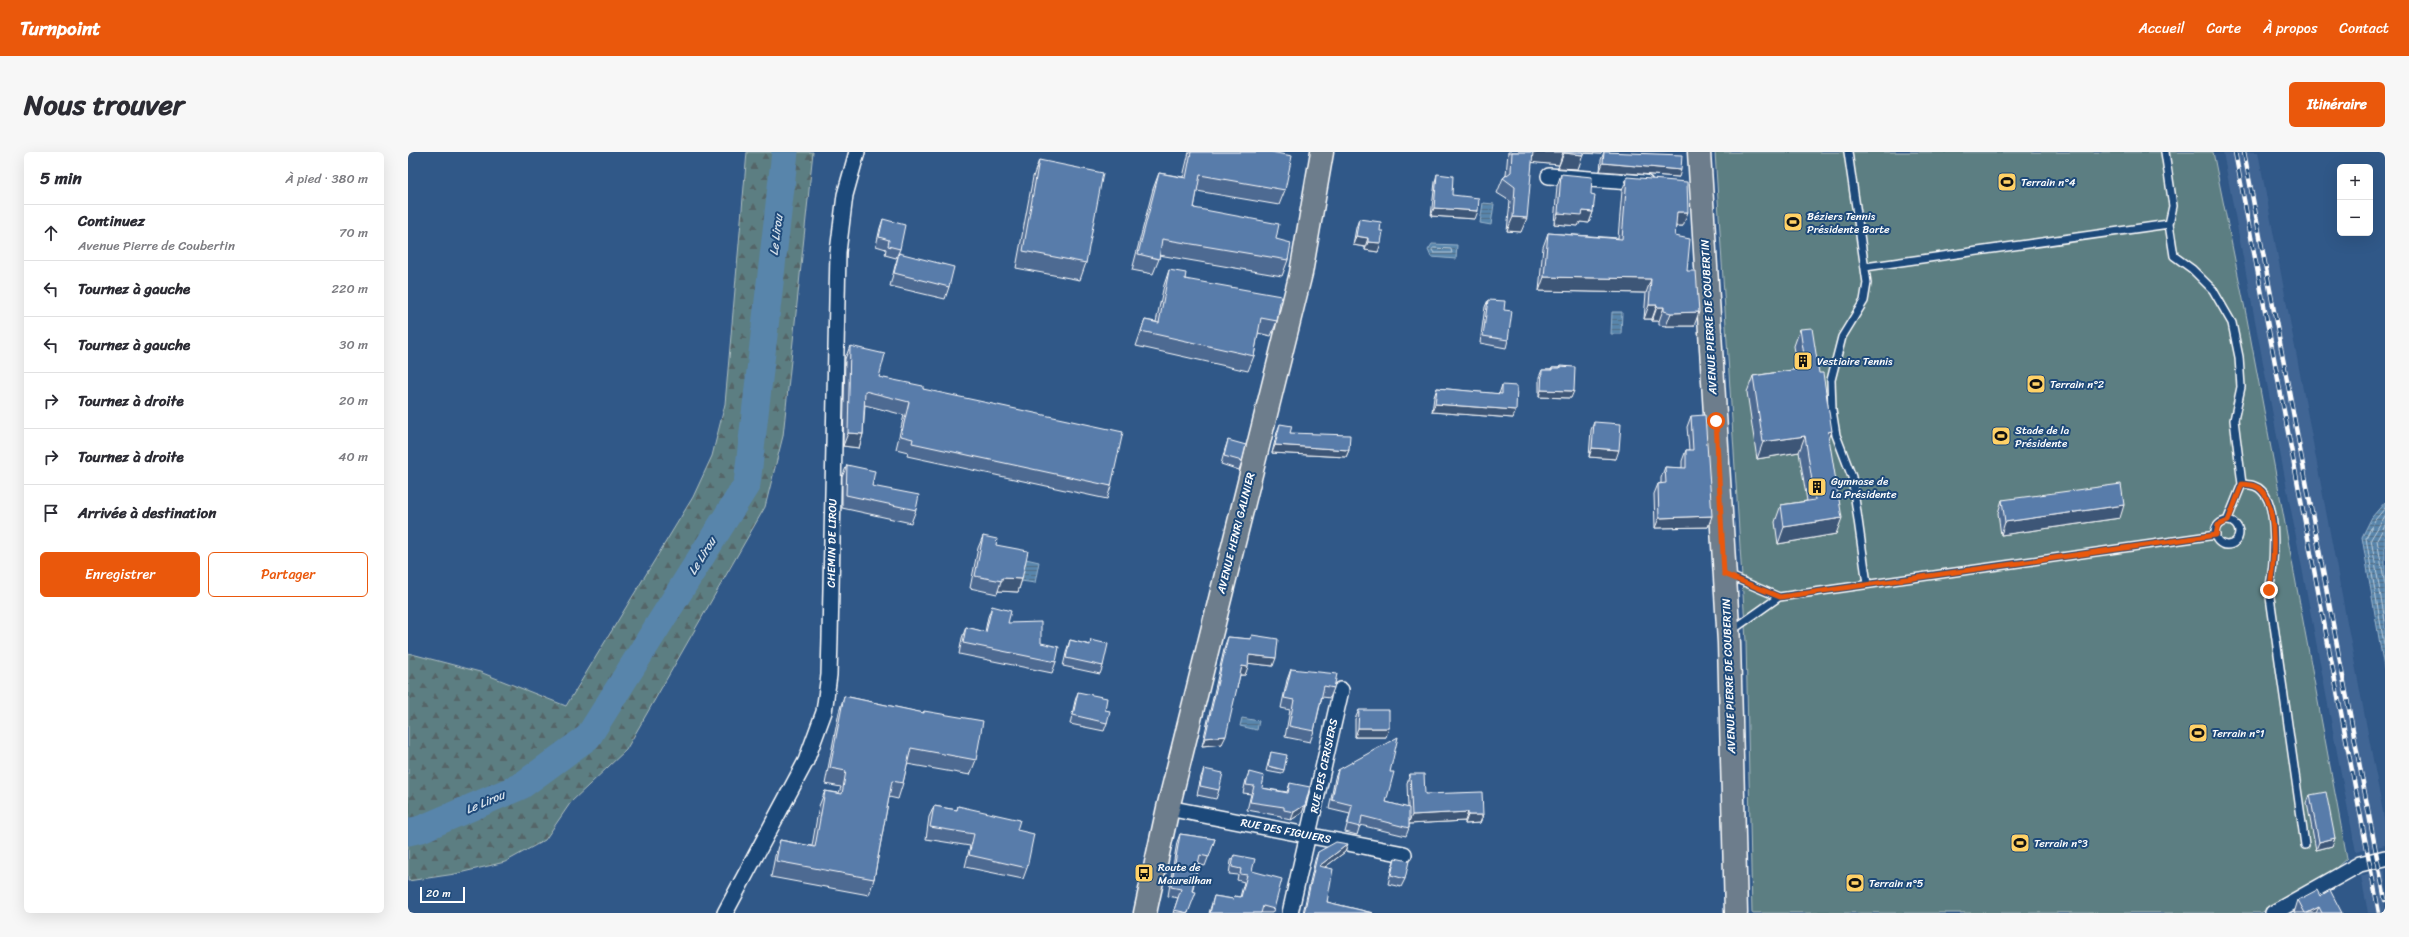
<!DOCTYPE html>
<html lang="fr">
<head>
<meta charset="utf-8">
<style>
  :root { --surface:#fff; --page:#f7f7f7; --text:#2b2b33; --muted:#7c7c81; --line:#e1e1e2; --accent:#ea580c }
  body { margin:0; font-family:Sriracha,sans-serif; background:var(--page); color:var(--text) }
  .controls { position:absolute; right:12px; top:12px; display:grid; overflow:hidden; border-radius:6px; box-shadow:0 4px 16px #0002 }
  .controls button { width:36px; height:36px; display:grid; place-items:center; padding:0; border:0; border-bottom:1px solid var(--line); background:var(--surface); color:var(--text); font:20px sans-serif }
  .scale { position:absolute; left:12px; bottom:10px; width:45px; box-sizing:border-box; padding-left:4px; border:2px solid #fff; border-top:0; font-size:11px; line-height:14px; white-space:nowrap; color:#fff; -webkit-text-stroke:3px #1f4a7a; paint-order:stroke }
  .stop { position:absolute; width:12px; height:12px; margin:-9px; border:3px solid #ea580c; border-radius:50%; background:#fff }
  .stop.end { background:#ea580c; border-color:#fff; box-shadow:0 1px 4px #0008 }
  .list { margin:0; padding:0; list-style:none }
  h2 { display:flex; justify-content:space-between; align-items:center; height:52px; margin:0; padding:0 16px; font-size:17px }
  h2 small { font-size:13px; font-weight:400; color:var(--muted) }
  .list li { display:grid; grid-template-columns:26px 1fr auto; gap:12px; align-items:center; box-sizing:border-box; height:56px; padding:0 16px; border-top:1px solid var(--line) }
  .list b { display:block; font-size:15px; white-space:nowrap }
  .list p { margin:0; font-size:13px; white-space:nowrap; color:var(--muted) }
  .list em { font-size:13px; font-style:normal; color:var(--muted) }
  .actions { display:flex; gap:8px; padding:12px 16px }
  .actions a { flex:1; padding:9px 0; border:1px solid var(--accent); border-radius:6px; text-align:center; font-size:14px; color:var(--accent) }
  .actions .main { background:var(--accent); color:#fff }
  .icon { flex:none; width:22px; height:22px; fill:none; stroke:currentColor; stroke-width:2; stroke-linecap:round; stroke-linejoin:round }
  .map { position:relative; flex:none; width:1977px; height:761px; overflow:hidden; border-radius:6px }
  header { display:flex; align-items:center; gap:24px; box-sizing:border-box; height:56px; padding:0 20px; background:var(--accent); color:#fff }
  header strong { font-size:19px }
  nav { display:flex; gap:22px; margin-inline-start:auto; font-size:14px }
  .intro { display:flex; align-items:center; justify-content:space-between; box-sizing:border-box; height:96px; padding:0 24px }
  h1 { margin:0; font-size:28px }
  .button { padding:10px 18px; border-radius:6px; background:var(--accent); color:#fff; font-size:14px; font-weight:700 }
  main { display:flex; gap:24px; padding:0 24px }
  aside { flex:1; background:var(--surface); border-radius:6px; box-shadow:0 4px 16px #0002 }
  .map>svg:first-child { display:block }
  .built { fill:#406594 }
  .forest { fill:url(#forest-firs); stroke:#aebec0 }
  .pitch { fill:#5c7e82; stroke:#aebec0 }
  .water { fill:url(#water-rules); stroke:#9bb6cd }
  .lines { fill:none; stroke-linecap:round; stroke-linejoin:round }
  .shore { stroke:#bccedd; stroke-width:1 }
  .river { stroke:#5885ab; stroke-width:27 }
  .service-casing { stroke:#fff; stroke-width:10 }
  .minor-casing { stroke:#fff; stroke-width:18 }
  .primary-casing { stroke:#fff; stroke-width:25 }
  .service { stroke:#1f4a7a; stroke-width:7 }
  .minor { stroke:#1f4a7a; stroke-width:15 }
  .primary { stroke:#6d7d8c; stroke-width:22 }
  .rail-casing { stroke:#fff; stroke-width:4.5 }
  .rail { stroke:#1f4a7a; stroke-width:3; stroke-dasharray:9; stroke-linecap:butt }
  .wall { fill:#4d6a92; stroke:#fff }
  .shaded-wall { fill:#3e5677; stroke:#fff }
  .building { fill:#597baa; stroke:#fff }
  .route { stroke:#ea580c; stroke-width:5 }
  .labels { text-anchor:middle; dominant-baseline:central; stroke-width:4; stroke-linejoin:round; paint-order:stroke }
  .poi-label { font-size:11px; fill:#fff; stroke:#1f4a7a; text-anchor:start }
  .street-label { font-size:11px; fill:#fff; stroke:#1f4a7a }
  .water-label { font-size:12px; font-style:italic; fill:#d5e0ea; stroke:#1f4a7a }
</style>
</head>
<body>
<header>
<strong>Turnpoint</strong>
<nav><a>Accueil</a><a>Carte</a><a>À propos</a><a>Contact</a></nav>
</header>
<div class="intro"><h1>Nous trouver</h1><a class="button">Itinéraire</a></div>
<main>
<aside>
<h2>5 min<small>À pied · 380 m</small></h2>
<ul class="list">
<li><svg class="icon" aria-label="ahead" viewBox="0 0 24 24"><path d="M12 20V5M6 11l6-6 6 6"/></svg><div><b>Continuez</b><p>Avenue Pierre de Coubertin</p></div><em>70 m</em></li>
<li><svg class="icon" aria-label="left" viewBox="0 0 24 24"><path d="M17 20v-9H6M10 6l-5 5 5 5"/></svg><div><b>Tournez à gauche</b></div><em>220 m</em></li>
<li><svg class="icon" aria-label="left" viewBox="0 0 24 24"><path d="M17 20v-9H6M10 6l-5 5 5 5"/></svg><div><b>Tournez à gauche</b></div><em>30 m</em></li>
<li><svg class="icon" aria-label="right" viewBox="0 0 24 24"><path d="M7 20v-9h11M14 6l5 5-5 5"/></svg><div><b>Tournez à droite</b></div><em>20 m</em></li>
<li><svg class="icon" aria-label="right" viewBox="0 0 24 24"><path d="M7 20v-9h11M14 6l5 5-5 5"/></svg><div><b>Tournez à droite</b></div><em>40 m</em></li>
<li><svg class="icon" aria-label="arrive" viewBox="0 0 24 24"><path d="M6 21V4h12l-3 4 3 4H6"/></svg><div><b>Arrivée à destination</b></div></li>
</ul>
<div class="actions"><a class="main">Enregistrer</a><a>Partager</a></div>
</aside>
<div class="map">
<svg width="1977" height="761" viewBox="0 0 1977 761">
  <defs>
    <pattern id="forest-firs" width="22" height="20" patternUnits="userSpaceOnUse"><rect width="22" height="20" fill="#5c7e82"/><path d="M5 1l3.5 6h-7zM16 11l3.5 6h-7z" fill="#546567"/></pattern>
    <pattern id="water-rules" width="6" height="5" patternUnits="userSpaceOnUse"><rect width="6" height="5" fill="#5885ab"/><path d="M0 2.5h6" fill="none" stroke="#536e85"/></pattern>
  </defs>
  <rect width="100%" height="100%" fill="#305888"/>
  <filter id="ink" filterUnits="userSpaceOnUse"><feTurbulence type="fractalNoise" baseFrequency=".025" numOctaves="2"/><feDisplacementMap in="SourceGraphic" scale="8" xChannelSelector="R" yChannelSelector="G"/><feConvolveMatrix kernelMatrix="1 2 1 2 8 2 1 2 1" color-interpolation-filters="sRGB"/></filter>
  <g filter="url(#ink)">
    <!-- built -->
    <path class="built" d="M1815 0H1850L1977 671V693L1948 700Z
      M1977 717V761H1960L1953 724Z"/>
    <!-- forest -->
    <path class="forest" d="M339 0H372L370 19 384 20 387 0H405L375 284 357 355 218 598 163 650 137 688 97 710 47 722 0 729V501L72 520 158 554 285 345 304 304 317 252Z"/>
    <!-- pitch -->
    <path class="pitch" d="M1307 0H1805L1839 167 1939 706 1918 725 1853 761H1344L1338 489Z"/>
    <!-- water -->
    <path class="water" d="M1075 51 1086 52 1083 73 1072 71Z
      M1024 92 1049 93 1048 107 1023 105 1020 98Z
      M1204 160H1214L1213 182H1203Z
      M1977 350V522L1954 385 1964 365Z
      M618 407 631 410 627 431 613 429Z
      M834 566 851 569 849 578 832 574Z"/>
    <g class="lines">
      <!-- shore -->
      <path class="shore" d="M1026 96 1043 97 1044 101H1026L1024 98Z
        M1977 356 1967 368 1958 386 1977 498
        M1977 364 1963 387 1977 469
        M1977 373 1969 388 1977 433"/>
      <!-- river -->
      <path class="river" d="M0 680 13 677 113 634 180 585 339 332 377 0"/>
      <defs>
        <path id="service" d="M1440 0 1459 131 1456 149 1434 185 1423 228 1424 258 1428 283 1444 325 1459 432
          M1757 0 1765 54 1761 72
          M1457 115 1761 72 1766 104 1784 117 1805 138 1824 171 1831 205 1833 235 1826 268 1834 332 1819 369
          M1834 332C1842 333 1849 333 1854 339 1871 355 1866 416 1861 438L1897 693
          M1807 381a12 12 0 1 1 24 0a12 12 0 1 1-24 0Z
          M1320 423 1371 445 1323 479
          M1371 445 1808 383"/>
        <path id="minor" d="M1141 24 1237 31
          M760 656 996 702
          M317 761 398 609 416 560 421 523 422 485 430 100 437 43 449 0
          M882 761 933 538
          M1865 761 1952 712 1977 706"/>
        <path id="primary" d="M1291 0 1321 491 1328 761
          M737 761 760 656 893 121 914 0"/>
      </defs>
      <!-- service casing -->
      <use href="#service" class="service-casing"/>
      <!-- minor casing -->
      <use href="#minor" class="minor-casing"/>
      <!-- primary casing -->
      <use href="#primary" class="primary-casing"/>
      <!-- service -->
      <use href="#service" class="service"/>
      <!-- minor -->
      <use href="#minor" class="minor"/>
      <!-- primary -->
      <use href="#primary" class="primary"/>
      <defs>
        <path id="rail" d="M1827 0 1971 761
          M1836 0 1977 748"/>
      </defs>
      <!-- rail casing -->
      <use href="#rail" class="rail-casing"/>
      <!-- rail -->
      <use href="#rail" class="rail"/>
    </g>
    <!-- wall -->
    <path class="wall" d="M781 0H863L877 38 871 53 789 39 786 56 868 87 880 108 874 124 751 103V107L745 122 724 118 745 37 751 21 775 25Z
      M1100 0H1194L1193 2 1175 1 1170 17 1150 16 1151 13 1124 10 1113 80 1099 79 1102 49 1089 41 1095 26 1098 23Z
      M1196 0 1271 25 1192 19 1193 8Z
      M631 8 678 111 672 128 608 116 625 25Z
      M1029 22 1044 43 1067 67 1023 64 1027 30Z
      M1153 22 1183 42 1185 60 1181 71 1172 70 1170 74 1146 72 1149 34Z
      M1219 25 1275 74H1268L1267 84 1279 119 1286 174H1258L1251 173V169H1244V167H1236L1238 141 1131 139 1135 95 1140 81 1210 86 1214 39Z
      M475 67 492 97 488 106 477 103 478 97 468 94 472 76Z
      M951 67 972 79 973 91 970 100 957 98V95L945 93 948 76Z
      M491 101 541 135 537 147 482 134 487 114Z
      M761 118 777 127 869 169 863 184 850 181 846 204 840 219 728 194 737 168 748 170 756 133Z
      M1080 148 1096 158 1100 188 1098 196 1072 191 1077 155Z
      M1392 177 1421 288 1428 382 1370 392 1367 370 1373 353 1399 349 1391 300 1349 307 1339 240 1345 224 1390 217 1386 194Z
      M442 194 471 225 515 237 703 334 699 347 499 304 500 300 488 297 496 263 457 253 455 282 451 296 435 294 437 207Z
      M1152 214 1163 246 1131 245V225L1134 218H1143L1144 216H1151Z
      M1094 233 1105 266 1024 260 1026 245 1029 236 1091 242Z
      M1283 264 1300 375 1247 376 1246 342 1250 332 1253 331V326L1257 315 1274 316V309L1278 298H1281L1279 275Z
      M1186 270 1208 307 1181 305 1183 278Z
      M872 272 882 281 941 298 938 305 864 301 869 280Z
      M820 288 834 309 831 318 813 312 817 297Z
      M439 313 464 334 508 358 503 371 434 356V325Z
      M1594 348 1712 366 1593 383 1590 361Z
      M575 384 588 393 614 427 610 440 590 439 589 442 562 436 570 396Z
      M584 454 600 471 633 491 648 510 644 521 551 502 554 486 558 475 577 480 580 465Z
      M844 483 865 514 840 511 837 523H832L814 592 794 594 817 493 820 485 842 487Z
      M662 488 682 493 683 488 695 514 692 522 655 514 659 497Z
      M883 517 926 536 922 546 914 545 906 579 902 590 877 585 882 558 873 556 879 528Z
      M670 540 697 558 699 571 696 579 662 572 667 549Z
      M436 544 515 561 516 559 568 608 562 623 499 612 495 631 490 647 481 645 466 727 461 743 363 725 367 704 372 688 404 694 411 654 417 639 431 641 433 635 417 632 431 560Z
      M951 558 978 585H947V567Z
      M863 600 876 618 874 622 858 619Z
      M796 617 811 638 808 647 789 643 793 625Z
      M930 618 982 620 978 650 1000 656 999 631 1002 622 1017 642 1075 663 1072 671 1057 672V669L1001 672V676L998 684 952 673 949 683 937 680 942 662 921 657 927 626Z
      M841 620 854 636 879 640 882 631 894 661 883 668 873 666V664L839 658 843 642 835 641 838 628Z
      M1902 643 1927 686 1924 694 1908 698 1899 651Z
      M526 654 549 658 550 654 609 678 619 716 615 727 557 715 562 694 518 687 521 665Z
      M772 682 807 687 797 714 790 712 780 761H765L770 746 760 744 769 690Z
      M910 700H937L917 715 919 750 965 761H895L907 708Z
      M826 703 844 719 866 757 864 761H801L806 744 825 747 826 744 832 745 836 730 829 728 830 723 821 722 823 709Z
      M987 706 997 727 993 735 980 732 984 715Z
      M1912 744 1934 761H1886L1890 748Z"/>
    <!-- shaded-wall -->
    <path class="shaded-wall" d="M1124 0H1155L1151 13 1120 10Z
      M1171 0H1194L1193 2 1171 1Z
      M1156 1 1175 3 1170 17 1150 16Z
      M1195 11 1273 18 1271 25 1192 19Z
      M1026 56 1070 59 1067 67 1023 64Z
      M1175 59 1185 60 1181 71 1172 70 1170 74 1146 72 1150 61Z
      M1269 60H1280L1275 74H1264Z
      M1105 65 1119 66 1113 80 1099 79Z
      M948 84 960 86 957 95 945 93Z
      M960 90 973 91 970 100 957 98Z
      M1136 125 1243 127 1238 141 1131 139Z
      M1241 153H1249L1244 167H1236Z
      M1249 155H1256L1251 169H1244Z
      M1291 160 1286 174H1258L1263 161Z
      M1133 238 1166 239 1163 246 1131 245Z
      M1027 252 1108 258 1105 266 1024 260Z
      M1424 279 1418 296 1420 280Z
      M440 281 455 282 451 296 435 294Z
      M1397 284 1391 300 1349 307 1355 290Z
      M867 293 941 298 938 305 864 301Z
      M1184 296 1211 298 1208 307 1181 305Z
      M1716 353 1712 366 1593 383 1597 370Z
      M1304 364 1300 375 1247 376 1251 366Z
      M1434 366 1428 382 1370 392 1376 375Z
      M594 426 614 427 610 440 590 439Z
      M841 503 868 506 865 514 838 511Z
      M834 514 840 515 837 523H831Z
      M950 576H981L978 585H947Z
      M818 584 814 592 794 594 797 586Z
      M897 653 894 661 883 668 886 660Z
      M1060 660 1057 669 1000 672 1004 663Z
      M1060 663H1075L1072 671 1057 672Z
      M1927 686 1924 694 1908 698 1911 690Z
      M940 692 937 700 909 721 911 714Z
      M1911 755 1908 761H1899Z"/>
    <!-- building -->
    <path class="building" d="M783 0H863L884 4 877 38 792 23 786 56 871 72 868 87 883 91 880 108 754 87 751 107 730 102 751 21 778 26Z
      M1104 0H1125L1119 66 1105 65 1107 35 1095 26 1103 20Z
      M1156 0H1175V3L1156 1Z
      M1196 0 1274 3 1273 18 1195 11Z
      M631 8 695 21 678 111 615 99Z
      M1029 22 1045 24 1044 43 1071 46 1070 59 1026 56Z
      M1153 22 1184 25 1183 42 1187 43 1185 60 1175 59 1174 63 1150 61Z
      M1219 25 1279 30 1280 60H1269L1267 84 1282 87 1279 119H1288L1291 160 1263 161 1256 159V155H1249V153H1241L1243 127 1136 125 1140 81 1214 87Z
      M475 67 497 73 492 97 480 94 481 88 471 85Z
      M951 67 973 70 972 79H975L973 91 960 90V86L948 84Z
      M491 101 546 115 541 135 486 121Z
      M761 118 778 121 777 127 873 144 869 169 853 166 846 204 733 179 737 168 751 171Z
      M1080 148 1097 149 1096 158 1104 159 1100 188 1075 184Z
      M1404 176 1411 221H1415L1424 279 1420 280 1434 366 1376 375 1373 353 1407 348 1397 284 1355 290 1345 224 1398 216 1392 177Z
      M442 194 477 202 471 225 515 234V237L715 280 703 334 504 291 505 287 493 284 501 250 457 239 455 282 440 281Z
      M1152 214 1167 215 1166 239 1133 238 1134 218H1144V216H1152Z
      M1094 233 1109 234 1108 258 1027 252 1029 236 1094 242Z
      M1297 263 1304 364 1251 366 1250 332 1258 331 1257 315 1278 316V298H1285L1283 264Z
      M1186 270 1213 272 1211 298 1184 296Z
      M872 272 884 274 882 281 942 283 941 298 867 293Z
      M820 288 838 293 834 309 816 304Z
      M439 313 467 319 464 334 511 343 508 358 438 343Z
      M1713 332 1716 353 1597 370 1594 348Z
      M575 384 589 387 588 393 620 399 614 427 594 426V429L567 424Z
      M584 454 603 459 600 471 633 470V491L651 495 648 510 555 491 558 475 578 480Z
      M844 483 870 487 868 506 841 503 840 515 834 514 818 584 797 586 820 485 843 487Z
      M662 488 682 493 683 488 700 492 695 514 658 506Z
      M883 517 929 522 926 536 916 534 906 579 881 574 886 548 876 546Z
      M670 540 699 546 697 558 702 559 699 571 665 563Z
      M436 544 516 561V559L575 569 568 608 503 596 495 631 484 629 466 727 368 709 372 688 407 695 417 639 434 642 438 619 422 616Z
      M951 558H981V576H950Z
      M990 585 982 620H986L978 650 1001 656V676L954 664 952 675 940 672 944 653 924 648 930 618Z
      M863 600 879 603 876 618 860 614Z
      M796 617 815 621 811 638 792 634Z
      M841 620 856 624 854 636 880 641 882 631 902 635 897 653 886 660 876 658V655L842 650 846 634 838 633Z
      M1002 622H1016L1017 642 1074 640 1075 663H1060V660L1004 663Z
      M1918 640 1927 686 1911 690 1902 643Z
      M526 654 549 658 550 654 612 668 609 678 626 682 619 716 561 703 566 682 522 675Z
      M772 682 807 687 801 705 792 703 784 739 788 740 780 761 766 758 773 737 763 735Z
      M928 690 940 692 911 714 925 717 919 750 965 761H896L910 700Z
      M826 703 847 707 844 719 874 727 866 757 855 754 853 761H802L806 744 825 747 826 744 833 745 839 723 832 722 833 717 824 715Z
      M987 706 1001 709 997 727 983 723Z
      M1909 738 1912 744 1922 738 1934 761H1914L1911 755 1899 761H1897L1890 748Z"/>
  </g>
  <g class="lines" filter="url(#ink)">
    <!-- route -->
    <path class="route" d="M1308 269 1316 422 1372 445 1808 383 1810 373 1820 369 1834 332C1842 333 1849 333 1854 339 1870 355 1866 417 1861 438"/>
  </g>
  <!-- icons -->
  <defs>
    <symbol id="stadium-square" viewBox="-11 -11 22 22"><rect x="-9" y="-9" width="18" height="18" rx="4" fill="#ffd166" stroke="#1f4a7a"/><path d="M0-5a6.5 5 0 1 0 0 10a6.5 5 0 1 0 0-10ZM-3.5-1.8h7v3.6h-7Z" fill="#111"/></symbol>
    <symbol id="building-square" viewBox="-11 -11 22 22"><rect x="-9" y="-9" width="18" height="18" rx="4" fill="#ffd166" stroke="#1f4a7a"/><path d="M-4-6H4V6H1V3H-1V6H-4ZM-2.5-4.3h1.7v1.8h-1.7ZM.8-4.3h1.7v1.8H.8ZM-2.5-1h1.7V.8h-1.7ZM.8-1h1.7V.8H.8Z" fill="#111"/></symbol>
    <symbol id="bus-square" viewBox="-11 -11 22 22"><rect x="-9" y="-9" width="18" height="18" rx="4" fill="#ffd166" stroke="#1f4a7a"/><path d="M-5-6H5V4H4V6H2V4H-2V6H-4V4H-5ZM-3.5-4V0h7V-4ZM-3.5 1.2v1.5H-2V1.2ZM2 1.2v1.5H3.5V1.2Z" fill="#111"/></symbol>
  </defs>
  <g fill-rule="evenodd">
    <use href="#stadium-square" x="1588" y="19" width="22" height="22"/>
    <use href="#stadium-square" x="1374" y="59" width="22" height="22"/>
    <use href="#building-square" x="1384" y="198" width="22" height="22"/>
    <use href="#stadium-square" x="1617" y="221" width="22" height="22"/>
    <use href="#stadium-square" x="1582" y="273" width="22" height="22"/>
    <use href="#building-square" x="1398" y="324" width="22" height="22"/>
    <use href="#stadium-square" x="1779" y="570" width="22" height="22"/>
    <use href="#stadium-square" x="1601" y="680" width="22" height="22"/>
    <use href="#bus-square" x="725" y="710" width="22" height="22"/>
    <use href="#stadium-square" x="1436" y="720" width="22" height="22"/>
  </g>
  <g class="labels">
    <!-- poi labels -->
    <g class="poi-label">
      <text x="1613" y="30">Terrain n°4</text>
      <text x="1399" y="64">Béziers Tennis<tspan x="1399" dy="13">Présidente Barte</tspan></text>
      <text x="1409" y="209">Vestiaire Tennis</text>
      <text x="1642" y="232">Terrain n°2</text>
      <text x="1607" y="278">Stade de la<tspan x="1607" dy="13">Présidente</tspan></text>
      <text x="1423" y="329">Gymnase de<tspan x="1423" dy="13">La Présidente</tspan></text>
      <text x="1804" y="581">Terrain n°1</text>
      <text x="1626" y="691">Terrain n°3</text>
      <text x="750" y="715">Route de<tspan x="750" dy="13">Maureilhan</tspan></text>
      <text x="1461" y="731">Terrain n°5</text>
    </g>
    <!-- street labels -->
    <g class="street-label">
      <text transform="translate(1301 165) rotate(-93)">AVENUE PIERRE DE COUBERTIN</text>
      <text transform="translate(828 381) rotate(-76)">AVENUE HENRI GALINIER</text>
      <text transform="translate(424 391) rotate(-89)">CHEMIN DE LIROU</text>
      <text transform="translate(1321 524) rotate(-92)">AVENUE PIERRE DE COUBERTIN</text>
      <text transform="translate(916 614) rotate(-78)">RUE DES CERISIERS</text>
      <text transform="translate(878 679) rotate(11)">RUE DES FIGUIERS</text>
    </g>
    <!-- water labels -->
    <g class="water-label">
      <text transform="translate(368 83) rotate(-83)">Le Lirou</text>
      <text transform="translate(294 404) rotate(-58)">Le Lirou</text>
      <text transform="translate(77 650) rotate(-23)">Le Lirou</text>
    </g>
  </g>
</svg>
<div class="controls">
<button>+</button>
<button>−</button>
</div>
<div class="scale">20 m</div>
<div class="stop" style="left:1308px;top:269px"></div>
<div class="stop end" style="left:1861px;top:438px"></div>
</div>
</main>
</body>
</html>
